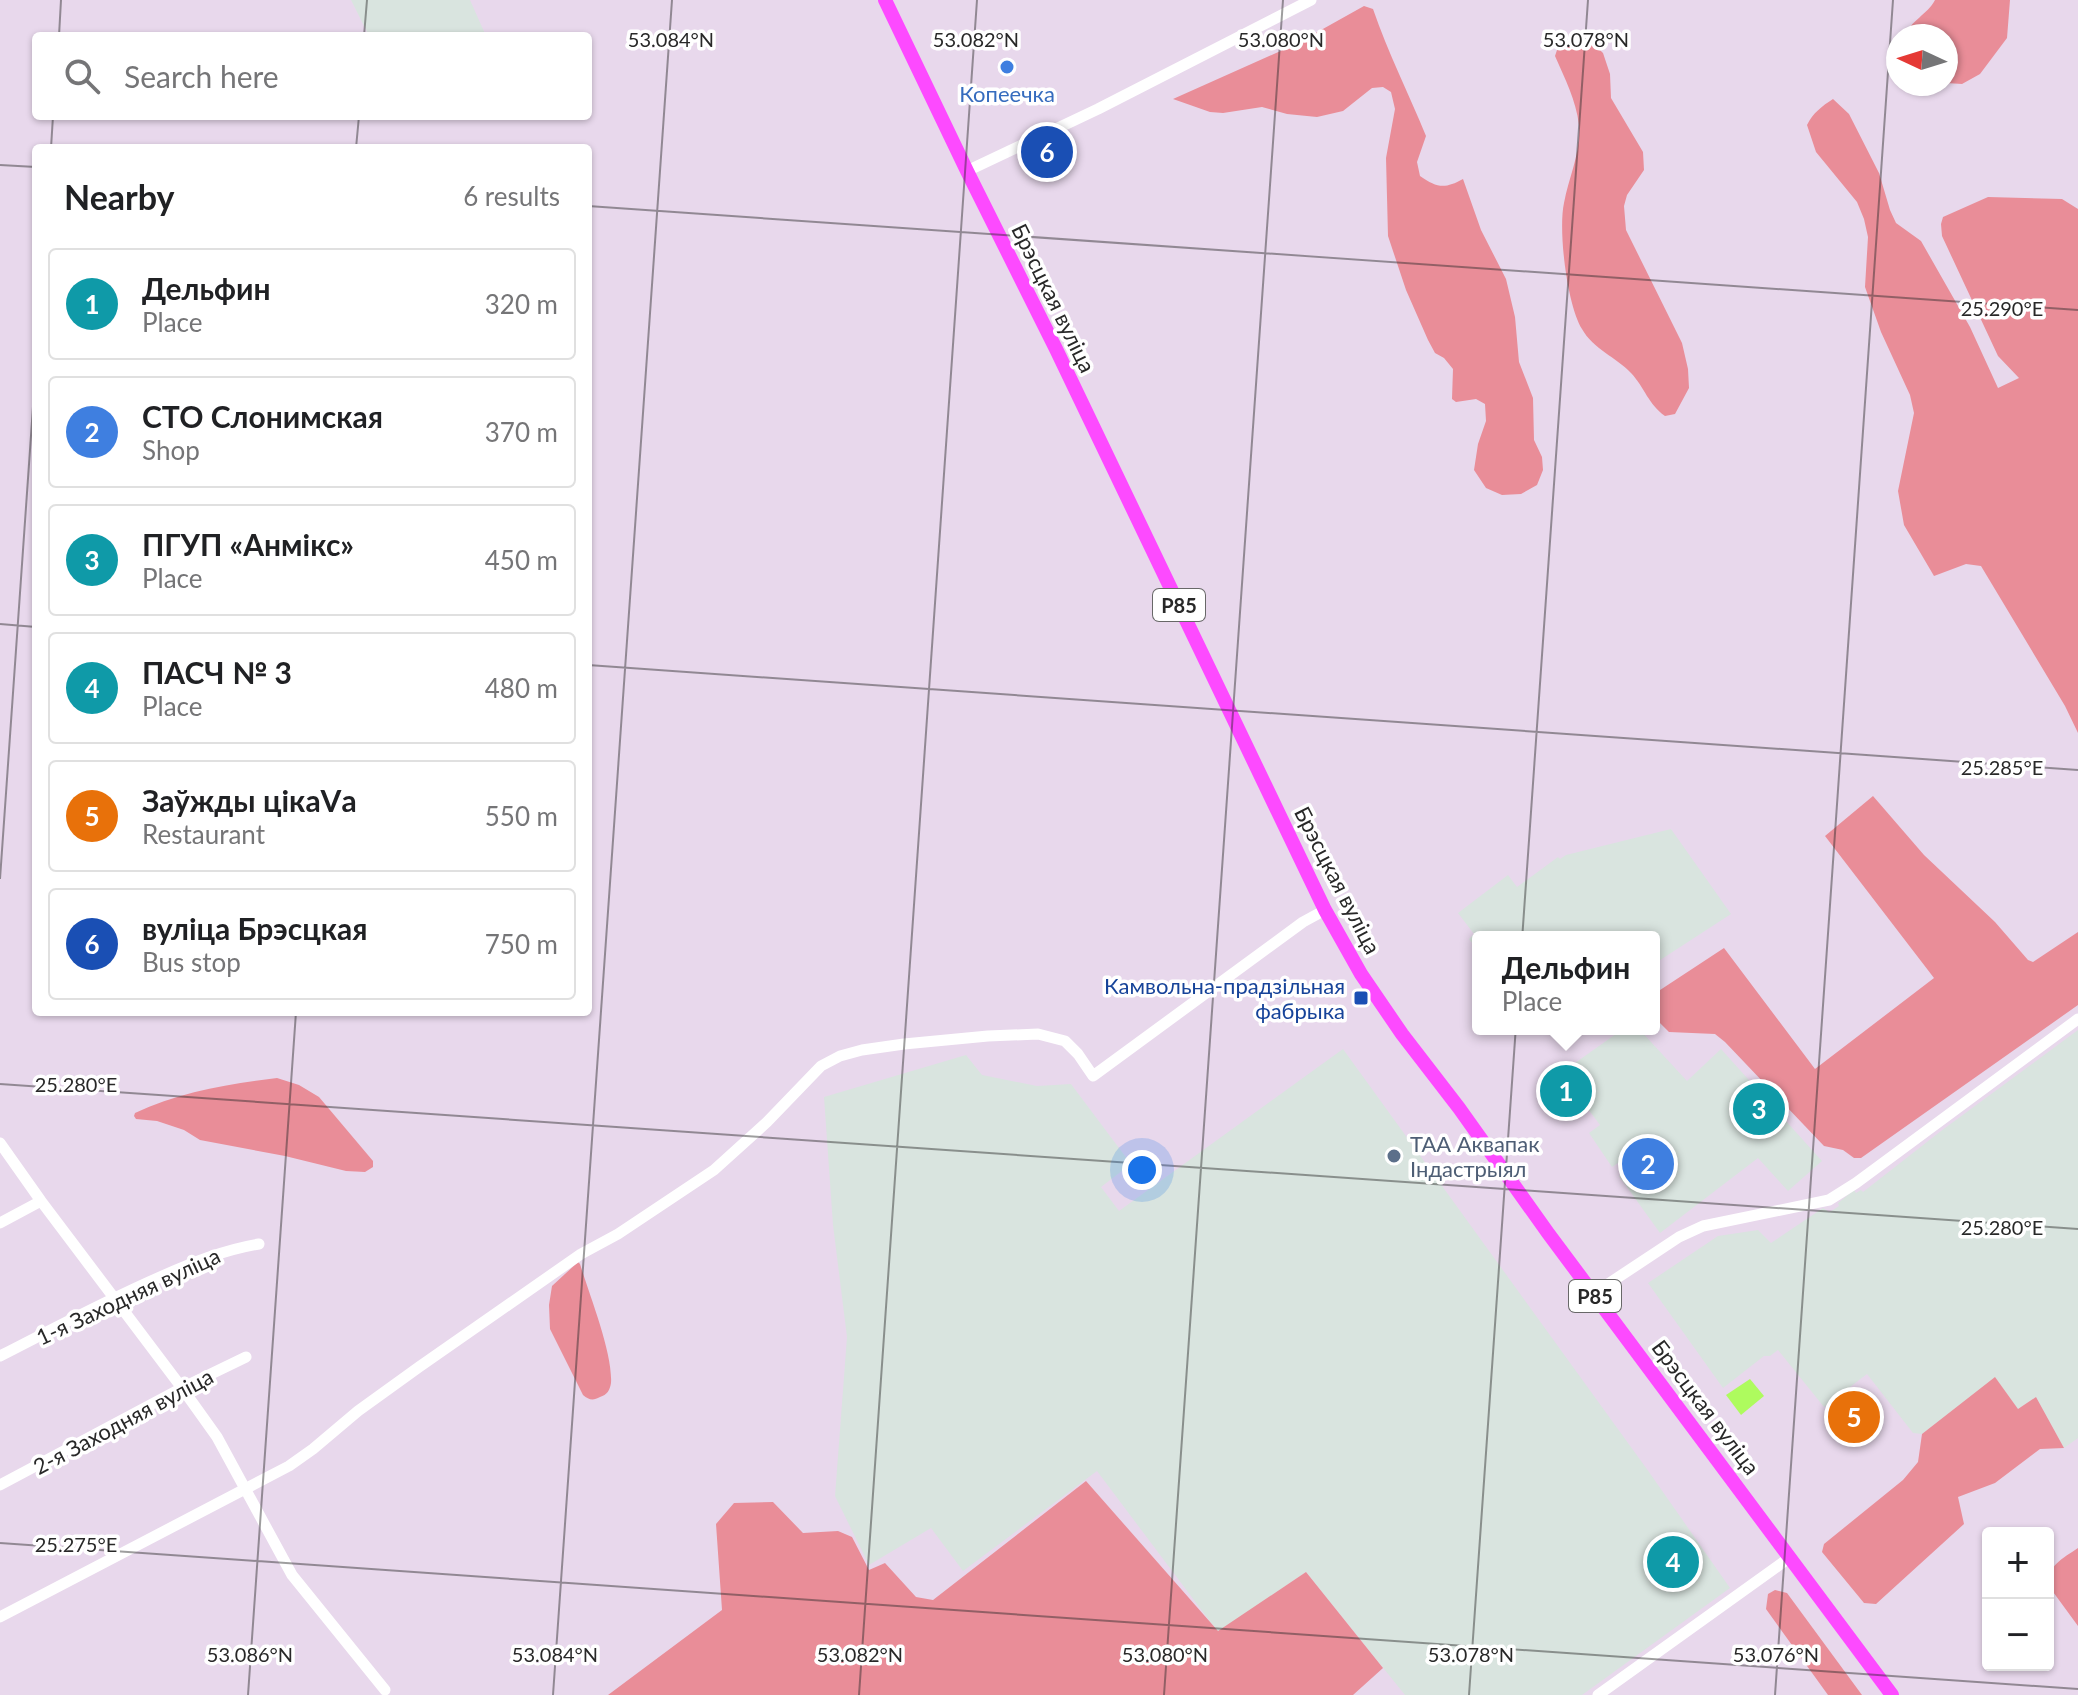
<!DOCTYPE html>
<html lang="en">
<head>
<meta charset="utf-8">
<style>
  :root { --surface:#fff; --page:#f2f2f2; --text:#202124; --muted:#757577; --line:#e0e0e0; --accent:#2563eb }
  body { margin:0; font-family:Lato,sans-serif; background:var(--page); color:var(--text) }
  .controls { position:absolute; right:24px; bottom:24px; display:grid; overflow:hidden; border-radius:8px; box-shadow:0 2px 6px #0004 }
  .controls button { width:72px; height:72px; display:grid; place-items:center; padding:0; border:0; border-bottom:2px solid var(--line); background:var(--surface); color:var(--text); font:40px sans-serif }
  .compass { position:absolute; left:1886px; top:24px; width:72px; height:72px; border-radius:50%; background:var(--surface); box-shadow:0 2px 6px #0004; rotate:274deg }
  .you { position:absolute; left:1142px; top:1170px; width:28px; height:28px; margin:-20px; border:6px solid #fff; border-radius:50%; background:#1a73e8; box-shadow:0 0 0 12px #1a73e833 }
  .badge { display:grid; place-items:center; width:52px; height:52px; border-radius:50%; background:var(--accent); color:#fff; font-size:26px; font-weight:700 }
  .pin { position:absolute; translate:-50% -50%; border:4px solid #fff; box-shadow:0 2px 8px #0006 }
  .popup { position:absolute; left:1472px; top:931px; width:188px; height:104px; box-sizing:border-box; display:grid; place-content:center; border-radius:8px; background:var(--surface); filter:drop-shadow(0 2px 6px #0005); font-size:26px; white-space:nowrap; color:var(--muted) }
  .popup b { font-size:30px; color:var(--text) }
  .popup::after { content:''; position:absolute; left:50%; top:100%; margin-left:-16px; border:16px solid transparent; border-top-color:var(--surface) }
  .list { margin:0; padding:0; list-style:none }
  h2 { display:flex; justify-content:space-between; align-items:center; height:104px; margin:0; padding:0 32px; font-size:34px }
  h2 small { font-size:26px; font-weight:400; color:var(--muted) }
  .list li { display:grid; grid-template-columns:52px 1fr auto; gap:24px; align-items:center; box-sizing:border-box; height:112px; margin:0 16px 16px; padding:0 16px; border:2px solid var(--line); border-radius:8px }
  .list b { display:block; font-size:30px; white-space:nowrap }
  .list p { margin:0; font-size:26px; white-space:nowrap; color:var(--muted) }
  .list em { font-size:26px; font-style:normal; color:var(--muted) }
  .icon { flex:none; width:44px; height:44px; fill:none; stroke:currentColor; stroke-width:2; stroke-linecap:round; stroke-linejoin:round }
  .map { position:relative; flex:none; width:2078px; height:1695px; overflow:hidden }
  .search { position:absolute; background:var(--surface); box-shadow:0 2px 6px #0004; left:32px; top:32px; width:560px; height:88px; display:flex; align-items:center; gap:20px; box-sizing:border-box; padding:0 28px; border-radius:8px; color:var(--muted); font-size:30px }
  .panel { position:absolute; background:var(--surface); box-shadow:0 2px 6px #0004; left:32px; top:144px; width:560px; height:872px; border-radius:8px }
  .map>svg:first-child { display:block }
  .industrial { fill:#d9e4df }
  .green { fill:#e98d98 }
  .water { fill:#aefb5e }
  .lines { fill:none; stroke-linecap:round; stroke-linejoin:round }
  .minor { stroke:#fff; stroke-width:11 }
  .major { stroke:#fd4aff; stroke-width:14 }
  .ticks { fill:none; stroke:#282828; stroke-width:2; stroke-opacity:0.45 }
  .shop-dot { fill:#3f7fe0; stroke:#fff; stroke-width:3 }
  .transit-dot { fill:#1a4fb4; stroke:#fff; stroke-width:3 }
  .service-dot { fill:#5c6f8a; stroke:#fff; stroke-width:3 }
  .labels { text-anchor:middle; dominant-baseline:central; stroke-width:7; stroke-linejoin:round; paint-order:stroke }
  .shield { fill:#fff; stroke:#686868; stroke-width:2 }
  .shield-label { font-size:20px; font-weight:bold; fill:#282828 }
  .shop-label { font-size:22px; fill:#366cbe; stroke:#fff }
  .street-label { font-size:22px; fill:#282828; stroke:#fff }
  .transit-label { font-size:22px; fill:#164399; stroke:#fff; text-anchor:end }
  .service-label { font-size:22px; fill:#4e5e75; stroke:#fff; text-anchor:start }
  .ticks-label { font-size:20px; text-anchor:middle; fill:#282828; stroke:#fff; stroke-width:7; stroke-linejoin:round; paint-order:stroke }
</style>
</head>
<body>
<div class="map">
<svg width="2078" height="1695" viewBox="0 0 2078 1695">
  <rect width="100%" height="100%" fill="#e8d8ec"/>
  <!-- industrial -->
  <path class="industrial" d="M351 0H470L486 36H369Z
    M1671 829 1731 914 1654 964V937H1478V951L1469 939 1474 934 1458 913 1508 875 1517 887 1558 857 1560 859 1566 855Z
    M1623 1029H1639L1687 1081 1721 1049 1822 1161 1788 1191 1758 1158 1660 1233 1619 1176 1625 1172 1618 1163 1612 1167 1589 1133 1600 1125 1582 1101 1571 1109 1551 1080Z
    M2078 1030V1438L2064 1448 2036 1397 2018 1409 1995 1378 1922 1434 1913 1433 1867 1374 1824 1407 1778 1350 1770 1356H1764L1723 1388 1648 1283 1718 1236 1758 1230 1771 1243 1823 1208 1829 1212 1833 1210 1839 1206 1838 1203 1854 1190 1856 1193 1861 1190 1863 1192 1941 1131Z
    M1343 1049 1649 1472 1730 1588 1582 1695H1405L1306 1572 1218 1632 1097 1471 963 1571 931 1528 869 1565 835 1496 847 1337 833 1225 824 1097 966 1055 982 1075 1037 1086 1071 1084 1131 1164 1101 1187 1119 1211Z"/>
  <!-- green -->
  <path class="green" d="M1935 0H2010L2007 38 1980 74 1962 84 1946 83V36H1905C1910 21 1928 14 1935 0Z
    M1364 6 1373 9C1388 53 1409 94 1426 136L1417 162 1420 176C1437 188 1445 189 1463 179L1481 230 1506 279 1515 317 1519 362 1533 398 1534 440 1542 457 1543 470 1537 485 1521 494 1502 495 1486 488 1474 470 1478 444 1486 421 1485 404 1476 399 1456 402 1452 399 1453 369 1444 358 1435 353 1428 340 1406 290 1388 236 1386 158 1395 109 1391 92 1383 87 1372 88 1343 111 1317 117 1287 114 1262 107 1223 113 1210 112 1173 99 1296 44Z
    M1576 43H1593L1603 53 1610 74 1611 98 1643 152 1644 170 1627 195 1624 206 1626 230 1682 343 1688 369 1689 388 1675 414 1665 416C1648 404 1645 388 1631 373 1616 357 1593 349 1582 329 1567 305 1558 230 1564 203 1569 176 1581 153 1579 125 1576 100 1565 79 1555 56L1557 50 1567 48Z
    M1833 99 1849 114 1879 173 1890 210 1896 223 1921 241 1970 327 1998 388 2019 378 1998 356 1942 236 1941 224 1943 217 1988 197 2062 199 2078 209V733L2065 706 1981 566 1966 564 1934 576 1904 525 1898 491 1914 413 1910 395 1881 332 1865 287 1868 237 1864 219 1857 202 1816 152 1807 125C1813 113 1822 106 1833 99Z
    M1873 796 1924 855 1995 922 2028 960 2033 962 2078 932V1005L1861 1158H1854L1843 1150 1824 1146 1725 1042 1715 1034 1669 1032 1654 1017V994L1724 948 1815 1069 1934 978 1825 836Z
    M277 1078 299 1085 319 1097 373 1161V1167L365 1172 346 1171 285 1156 200 1140 184 1130 157 1121 136 1119 134 1116 135 1113C179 1092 229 1084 277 1078Z
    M578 1262 580 1264C589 1294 613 1353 611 1383 610 1390 607 1395 600 1397 593 1401 589 1400 583 1395L550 1329 549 1305 552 1286Z
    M1995 1377 2018 1409 2036 1397 2064 1448 2040 1449 1995 1483 1958 1497 1964 1524 1876 1604 1864 1603 1822 1552 1824 1544 1903 1480 1918 1462 1922 1434Z
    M1086 1481 1218 1631 1306 1572 1383 1668 1353 1695H608L722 1610 716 1524 734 1503 773 1502 803 1533 838 1531 852 1537 869 1570 885 1563 916 1597 933 1600Z
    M2078 1548V1626L2048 1585C2048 1565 2062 1559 2078 1548Z
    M1775 1590 1787 1593 1862 1695H1828L1766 1609 1768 1594Z"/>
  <!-- water -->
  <path class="water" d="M1750 1379 1764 1396 1741 1415 1726 1395Z"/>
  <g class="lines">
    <!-- minor -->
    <path class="minor" d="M967 171 1098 109 1311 0
      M0 1143 41 1201 182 1388 217 1437 292 1575 385 1690
      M0 1223 41 1201
      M1593 1294 1679 1237 1703 1226 1829 1200 1856 1183 2078 1019
      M0 1356C53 1329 105 1301 160 1277 192 1263 223 1250 259 1244
      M0 1485 182 1388 246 1357
      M0 1617 289 1466 313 1449 358 1411 419 1367 581 1254 618 1234 714 1170 767 1122 821 1066 840 1056 862 1050 904 1044 988 1036 1038 1034 1065 1041 1078 1054 1093 1076 1303 922 1325 910
      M1598 1695 1789 1558"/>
    <!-- major -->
    <path class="major" d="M885 0 967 171 1056 349 1325 910 1361 974 1402 1034 1459 1108 1548 1233 1892 1695"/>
  </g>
  <!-- ticks -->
  <path class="ticks" d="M59 36 61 0M364 36 367 0M51 148 53 116M356 148 359 116M0 165 36 167M588 206 2078 310M0 624 36 627M588 665 2078 770M0 879 36 364M0 1084 2078 1229M0 1543 2078 1689M248 1695 296 1012M553 1695 672 0M859 1695 977 0M1164 1695 1283 0M1469 1695 1588 0M1775 1695 1893 0"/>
  <!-- markers -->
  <circle class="shop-dot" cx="1007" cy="67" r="8"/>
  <rect class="transit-dot" x="1353" y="990" width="16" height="16" rx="4"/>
  <circle class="service-dot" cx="1394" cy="1156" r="8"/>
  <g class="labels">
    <!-- shield labels -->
    <g class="shield">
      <rect x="1153" y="589" width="52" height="32" rx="6"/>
      <rect x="1569" y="1280" width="52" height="32" rx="6"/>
    </g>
    <g class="shield-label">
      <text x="1179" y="605">Р85</text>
      <text x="1595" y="1296">Р85</text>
    </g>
    <!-- shop labels -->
    <g class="shop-label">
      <text x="1007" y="93">Копеечка</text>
    </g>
    <!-- street labels -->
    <g class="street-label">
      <text transform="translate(1054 298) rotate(64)">Брэсцкая вуліца</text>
      <text transform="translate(1338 880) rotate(63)">Брэсцкая вуліца</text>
      <text transform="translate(128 1296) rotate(-25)">1-я Заходняя вуліца</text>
      <text transform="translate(1706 1407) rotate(53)">Брэсцкая вуліца</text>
      <text transform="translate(123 1421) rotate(-28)">2-я Заходняя вуліца</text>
    </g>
    <!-- transit labels -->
    <g class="transit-label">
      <text x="1345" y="985">Камвольна-прадзільная<tspan x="1345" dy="25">фабрыка</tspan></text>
    </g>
    <!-- service labels -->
    <g class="service-label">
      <text x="1410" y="1143">ТАА Аквапак<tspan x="1410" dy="25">Індастрыял</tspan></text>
    </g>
  </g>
  <g class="ticks-label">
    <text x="671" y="47">53.084°N</text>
    <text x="976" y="47">53.082°N</text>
    <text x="1281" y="47">53.080°N</text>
    <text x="1586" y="47">53.078°N</text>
    <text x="2002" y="316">25.290°E</text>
    <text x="2002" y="775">25.285°E</text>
    <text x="76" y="1092">25.280°E</text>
    <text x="2002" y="1235">25.280°E</text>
    <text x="76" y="1552">25.275°E</text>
    <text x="250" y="1662">53.086°N</text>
    <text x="555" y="1662">53.084°N</text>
    <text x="860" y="1662">53.082°N</text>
    <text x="1165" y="1662">53.080°N</text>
    <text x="1471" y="1662">53.078°N</text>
    <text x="1776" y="1662">53.076°N</text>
  </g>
</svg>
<div class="controls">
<button>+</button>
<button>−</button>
</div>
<svg class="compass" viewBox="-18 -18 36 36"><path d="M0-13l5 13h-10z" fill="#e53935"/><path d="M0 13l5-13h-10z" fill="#757577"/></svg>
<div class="you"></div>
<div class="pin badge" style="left:1566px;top:1091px;background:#0f9aa8">1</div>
<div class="popup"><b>Дельфин</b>Place</div>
<div class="pin badge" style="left:1648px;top:1164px;background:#3f7fe0">2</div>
<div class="pin badge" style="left:1759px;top:1109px;background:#0f9aa8">3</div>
<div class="pin badge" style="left:1673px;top:1562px;background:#0f9aa8">4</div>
<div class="pin badge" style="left:1854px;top:1417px;background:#e8710a">5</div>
<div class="pin badge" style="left:1047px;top:152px;background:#1a4fb4">6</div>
<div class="search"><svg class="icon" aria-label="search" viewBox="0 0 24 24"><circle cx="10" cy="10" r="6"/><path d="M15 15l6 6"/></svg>Search here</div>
<section class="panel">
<h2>Nearby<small>6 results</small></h2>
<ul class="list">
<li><span class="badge" style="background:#0f9aa8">1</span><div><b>Дельфин</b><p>Place</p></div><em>320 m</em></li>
<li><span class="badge" style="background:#3f7fe0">2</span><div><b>СТО Слонимская</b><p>Shop</p></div><em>370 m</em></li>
<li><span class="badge" style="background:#0f9aa8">3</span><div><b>ПГУП «Анмікс»</b><p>Place</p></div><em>450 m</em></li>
<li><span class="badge" style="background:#0f9aa8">4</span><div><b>ПАСЧ № 3</b><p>Place</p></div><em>480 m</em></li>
<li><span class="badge" style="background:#e8710a">5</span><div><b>Заўжды цікаVа</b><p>Restaurant</p></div><em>550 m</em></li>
<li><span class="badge" style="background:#1a4fb4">6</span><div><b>вуліца Брэсцкая</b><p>Bus stop</p></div><em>750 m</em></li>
</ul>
</section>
</div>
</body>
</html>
